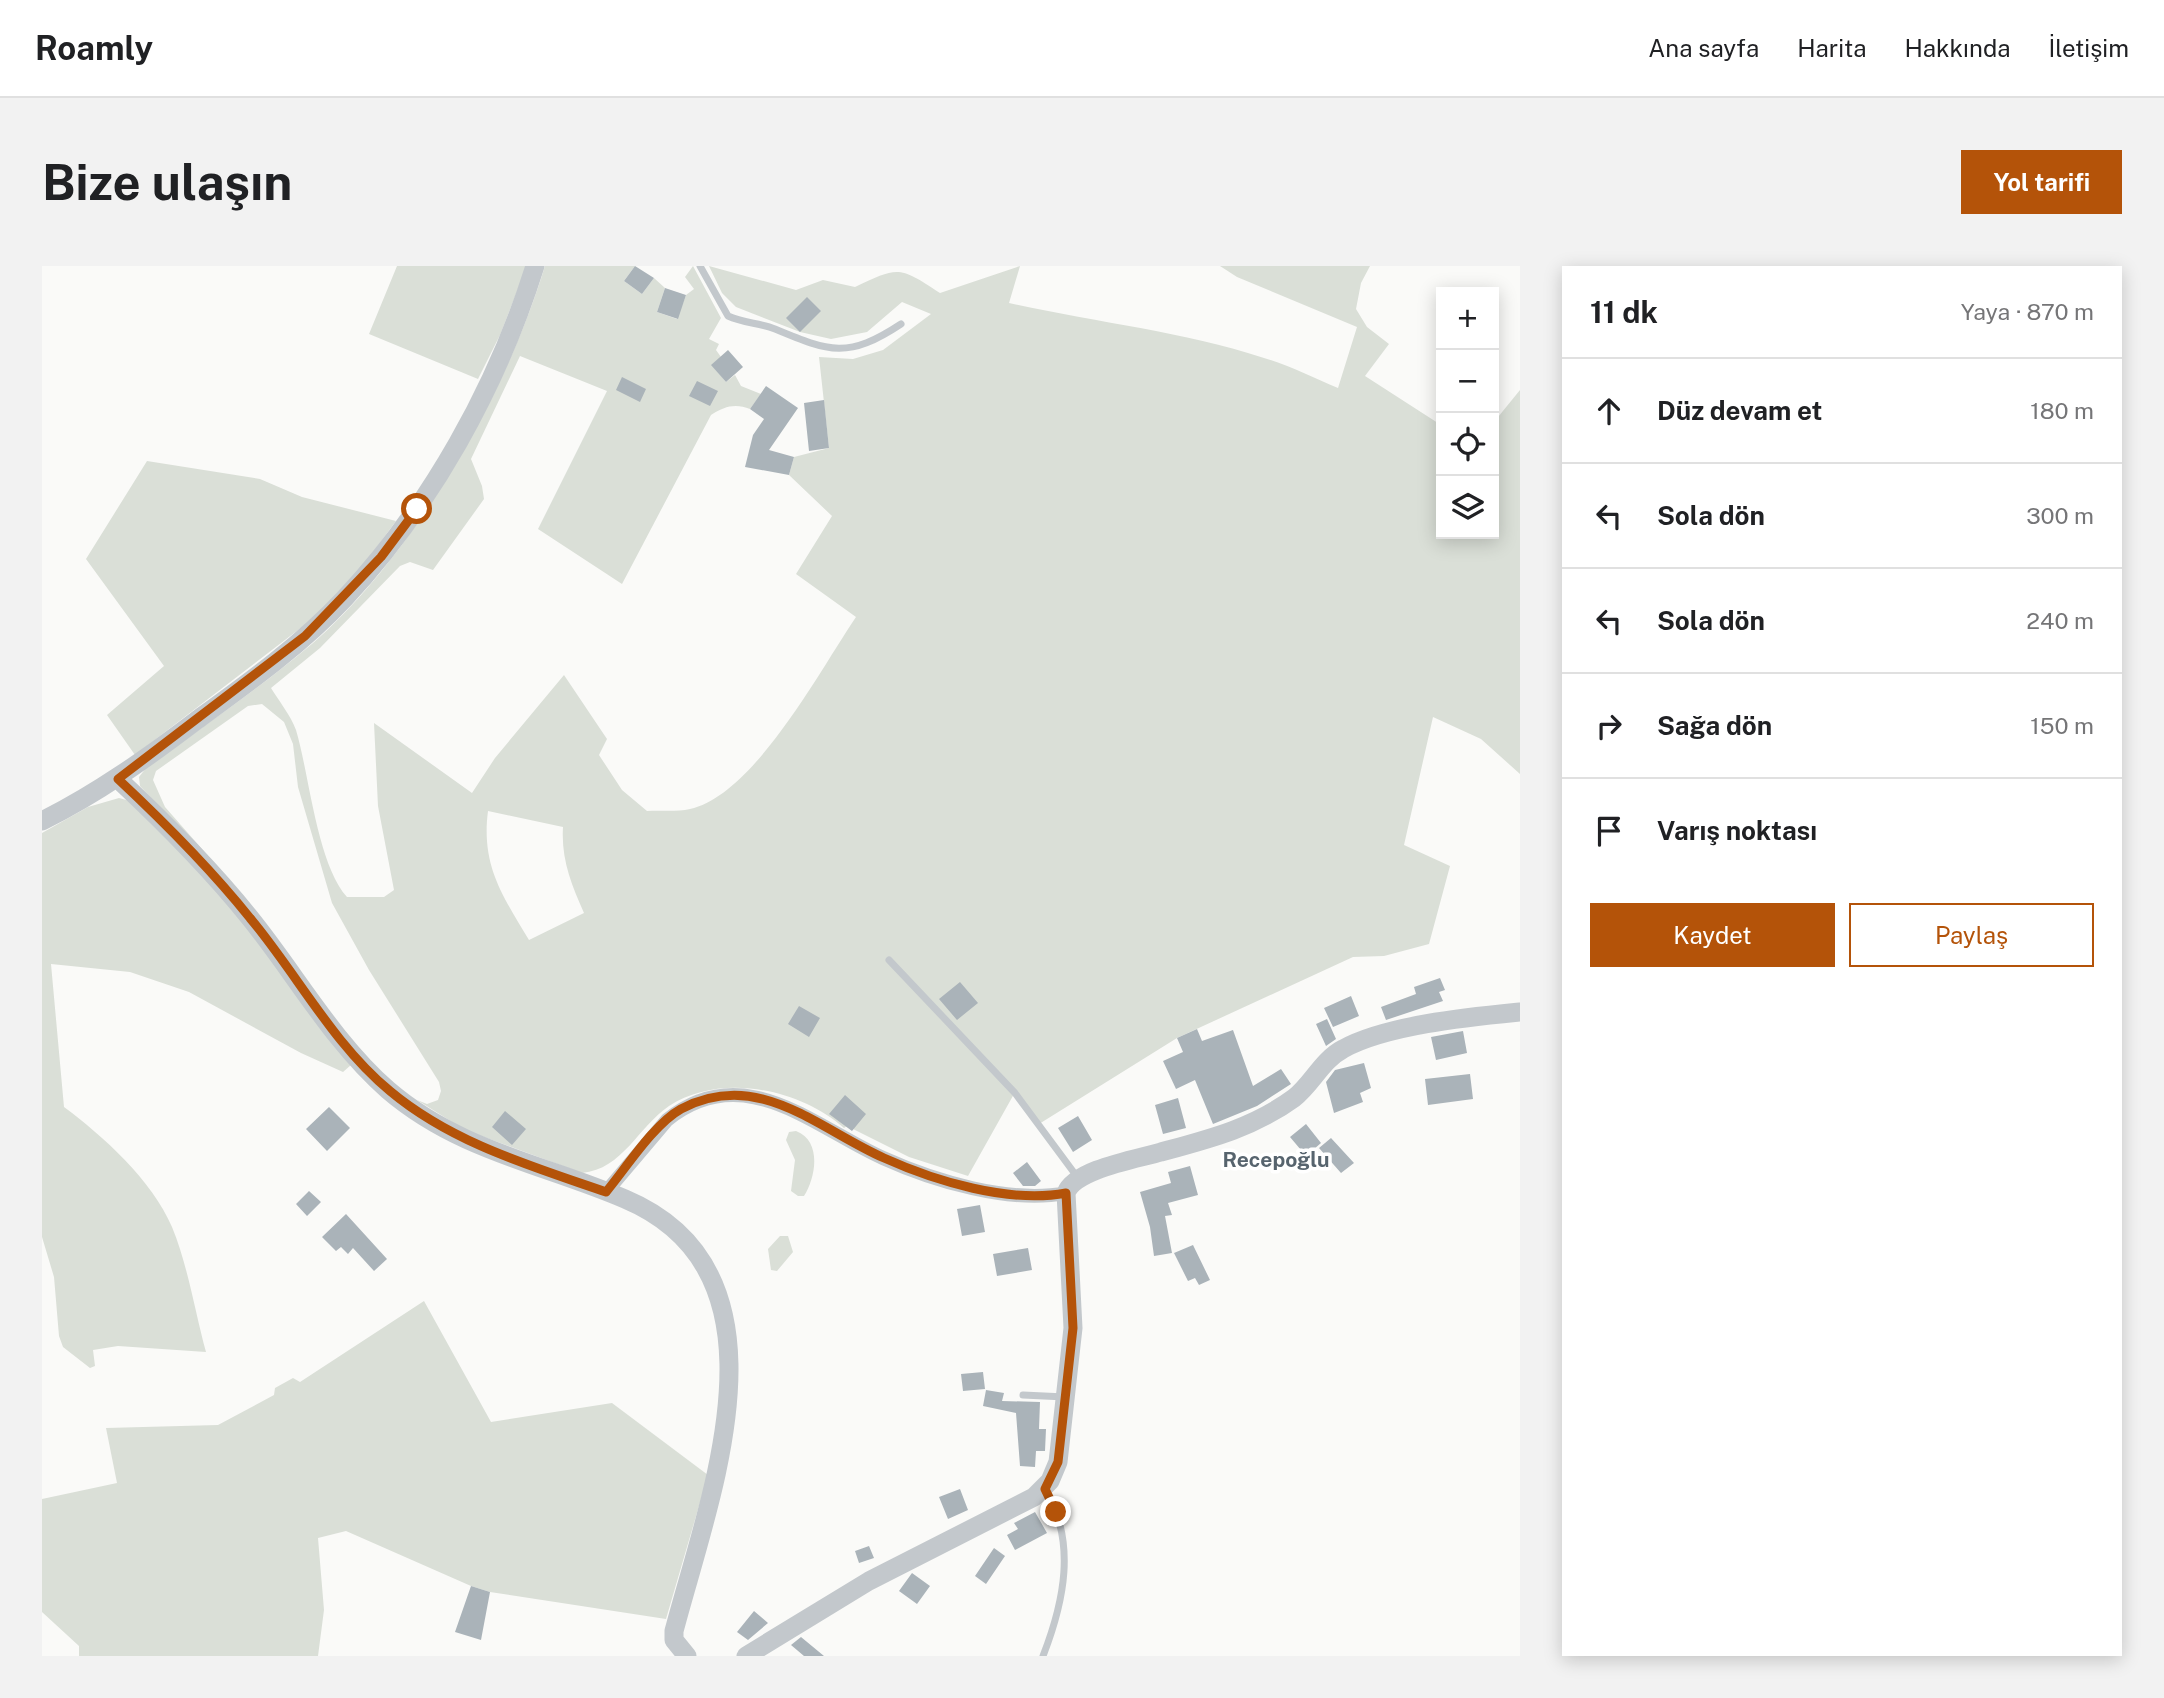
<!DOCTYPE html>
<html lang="tr">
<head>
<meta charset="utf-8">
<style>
  :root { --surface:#fff; --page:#f2f2f2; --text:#202124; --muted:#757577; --line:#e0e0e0; --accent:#b45309 }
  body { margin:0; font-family:"Public Sans",sans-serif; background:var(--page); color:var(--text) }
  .controls { position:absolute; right:21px; top:21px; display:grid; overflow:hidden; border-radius:0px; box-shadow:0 4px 18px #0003 }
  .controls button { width:63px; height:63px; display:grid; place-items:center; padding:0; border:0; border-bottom:2px solid var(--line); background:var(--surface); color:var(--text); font:35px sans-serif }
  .stop { position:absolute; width:21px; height:21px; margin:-16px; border:5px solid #b45309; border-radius:50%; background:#fff }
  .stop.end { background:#b45309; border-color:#fff; box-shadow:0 2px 7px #0008 }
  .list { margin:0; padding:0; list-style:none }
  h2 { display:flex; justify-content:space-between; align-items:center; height:91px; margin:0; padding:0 28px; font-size:30px }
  h2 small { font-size:23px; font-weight:400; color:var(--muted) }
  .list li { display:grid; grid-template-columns:46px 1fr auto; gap:21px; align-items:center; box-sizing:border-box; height:105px; padding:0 28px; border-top:2px solid var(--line) }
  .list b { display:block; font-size:26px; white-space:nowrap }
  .list em { font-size:23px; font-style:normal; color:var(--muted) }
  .actions { display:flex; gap:14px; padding:21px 28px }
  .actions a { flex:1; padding:16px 0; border:2px solid var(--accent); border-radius:0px; text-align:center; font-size:24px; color:var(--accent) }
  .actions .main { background:var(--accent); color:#fff }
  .icon { flex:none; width:38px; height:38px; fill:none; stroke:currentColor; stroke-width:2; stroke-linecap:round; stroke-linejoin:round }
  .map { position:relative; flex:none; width:1478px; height:1390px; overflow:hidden; border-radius:0px }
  header { display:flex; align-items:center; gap:42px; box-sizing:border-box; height:98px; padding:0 35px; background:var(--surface); border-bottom:2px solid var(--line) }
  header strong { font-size:33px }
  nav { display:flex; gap:38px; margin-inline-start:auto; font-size:24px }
  .intro { display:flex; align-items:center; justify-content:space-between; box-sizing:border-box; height:168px; padding:0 42px }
  h1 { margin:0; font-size:49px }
  .button { padding:18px 32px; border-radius:0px; background:var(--accent); color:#fff; font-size:24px; font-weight:700 }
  main { display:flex; gap:42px; padding:0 42px }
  aside { flex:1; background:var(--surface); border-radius:0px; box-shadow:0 4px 18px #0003 }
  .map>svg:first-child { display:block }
  .green { fill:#dadfd7; fill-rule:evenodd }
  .building { fill:#aab3b9 }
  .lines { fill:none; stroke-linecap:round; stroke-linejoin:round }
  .service { stroke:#c3c8cc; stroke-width:7 }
  .minor { stroke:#c3c8cc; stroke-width:14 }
  .tertiary { stroke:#c3c8cc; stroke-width:19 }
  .route { stroke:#b45309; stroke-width:9 }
  .labels { text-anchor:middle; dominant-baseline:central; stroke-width:7; stroke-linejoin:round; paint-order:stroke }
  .neighbourhood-label { font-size:21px; font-weight:bold; fill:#57646e; stroke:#fff }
</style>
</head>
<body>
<header>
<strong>Roamly</strong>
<nav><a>Ana sayfa</a><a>Harita</a><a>Hakkında</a><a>İletişim</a></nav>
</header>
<div class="intro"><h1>Bize ulaşın</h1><a class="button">Yol tarifi</a></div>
<main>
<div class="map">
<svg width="1478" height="1390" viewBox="0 0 1478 1390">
  <rect width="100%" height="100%" fill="#fafaf8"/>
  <!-- green -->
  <path class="green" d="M355 0H485L458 69 436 113 327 68Z
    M503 0H593L582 15 600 28 612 12 623 22 615 46 635 53 644 29 652 23 643 11 651 0 679 52 667 73 677 78 674 84 679 91 670 99 684 116 693 109 699 120 719 128 708 143C694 137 682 140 669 149L580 318 496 263 565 125 478 90 429 193 440 220 442 233 391 304 368 296 358 300 278 382 229 422C237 435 249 450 254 464 267 507 275 598 305 631H342L352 624 336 540 332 457 430 527 453 492 522 409 565 473 557 489 580 524 605 545C618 544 635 546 648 543 712 529 778 404 814 351L754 308 790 250 747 209 752 191 787 182 777 91 811 93 841 84 889 48 860 36 825 66 789 73 758 66 694 41 680 27 667 0 754 24 781 14 813 21C857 0 857 0 898 27L978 0 967 37C1051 56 1139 65 1222 92 1247 99 1272 112 1296 122L1315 61 1195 11 1178 0H1328L1319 17 1314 43 1325 61 1347 78 1323 110 1399 159V268H1452V156L1478 124V508L1439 473 1391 451 1362 579 1408 600 1387 678 1342 690 1311 691 1135 772 997 858 972 828 926 910 867 891 805 860 802 862C758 823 679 806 627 840 596 861 581 903 540 907L423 864 375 834 385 838 396 834 399 825 397 816 327 704 290 637 256 521 251 478 242 456 220 438 206 440 114 505 111 514 123 541 211 641 98 520 97 511 104 502C160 461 218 422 271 377 372 289 464 128 503 0ZM446 545 521 561C519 593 529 618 542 647L487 674C460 629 439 599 446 545Z
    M105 195 218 213 260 231 354 255 323 297 273 351 93 489 65 449 122 400 44 293Z
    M77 532 88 535 148 595 205 660 309 799 301 806 259 787 147 726 88 706 9 698 22 841C61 870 110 914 130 961 146 1000 153 1046 164 1086L76 1080 51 1084 53 1100 48 1102 21 1081 17 1070 12 1011 0 971V567L46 541Z
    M754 865C780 875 774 911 762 930H756L749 925 753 894 744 874 747 866Z
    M738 970H746L751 986 735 1005 729 1004 726 983Z
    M382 1035 449 1156 570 1137 666 1209 624 1353 448 1326 429 1320 304 1265 276 1272 282 1344 276 1390H37V1380L0 1346V1233L75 1217 64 1162 176 1159 232 1129 233 1122 251 1112 258 1116Z"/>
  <!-- building -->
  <path class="building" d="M593 0 612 12 600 28 582 15Z
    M623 22 644 29 636 53 615 46Z
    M765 31 779 45 758 66 744 52Z
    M686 84 701 101 684 116 669 99Z
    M580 111 604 123 598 136 574 124Z
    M655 115 676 125 668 140 647 130Z
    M724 120 756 142 727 184 752 191 747 209 703 201 711 169 722 153 708 143Z
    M782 134 787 182 767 185 762 137Z
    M1398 712 1403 724 1397 726 1401 735 1344 754 1339 741 1374 728 1372 721Z
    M918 716 936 737 915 754 897 733Z
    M1309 730 1317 750 1291 761 1282 742Z
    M757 740 778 752 767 771 746 758Z
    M1285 753 1294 773 1284 780 1274 758Z
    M1155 763 1160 775 1191 764 1211 820 1239 803 1249 818 1215 840 1171 858 1153 814 1134 823 1121 795 1141 786 1135 772Z
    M1421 765 1425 787 1394 794 1389 771Z
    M1322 797 1329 822 1318 827 1321 836 1292 847 1284 816 1293 804Z
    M1428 808 1431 833 1386 839 1383 813Z
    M803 829 824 848 810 865 787 848Z
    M1136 832 1144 862 1121 868 1113 839Z
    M287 841 308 862 285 885 264 863Z
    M463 845 484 863 470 879 450 861Z
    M1036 850 1050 874 1031 886 1016 862Z
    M1264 858 1279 877 1264 890 1248 871Z
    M1289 872 1312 897 1299 907 1277 882Z
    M985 896 999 915 993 920H981L971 907Z
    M1148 900 1156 929 1126 937 1130 949 1123 950 1130 987 1112 990 1108 961 1098 926 1129 917 1126 906Z
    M267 925 279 936 265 950 254 938Z
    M938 939 943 966 920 970 915 943Z
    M304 948 345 993 332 1005 311 982 306 988 299 981 294 985 280 971Z
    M1151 979 1168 1014 1157 1019 1153 1012 1146 1015 1132 987Z
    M986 982 990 1004 955 1010 951 988Z
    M941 1106 943 1123 921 1125 919 1108Z
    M944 1124 962 1127 960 1135 998 1136 997 1163H1004L1003 1185H994L993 1201 978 1200 974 1147 941 1140Z
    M918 1223 926 1244 906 1253 897 1231Z
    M993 1246 1005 1267 973 1284 965 1269 976 1263 972 1257Z
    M827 1280 832 1292 817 1297 813 1285Z
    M952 1282 963 1290 944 1318 933 1310Z
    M870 1307 888 1320 875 1338 857 1325Z
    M429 1320 448 1326 439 1374 413 1366Z
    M712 1345 726 1357 706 1374 695 1366Z
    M759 1371 782 1390H762L749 1379Z"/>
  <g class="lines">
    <!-- service -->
    <path class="service" d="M658 0 686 50C701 57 718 57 733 63 788 86 806 93 859 58
      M847 694 973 827 1036 912
      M981 1129 1023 1131
      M1001 1390C1022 1336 1035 1276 1003 1223"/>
    <!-- minor -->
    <path class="minor" d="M564 926 625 854C702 792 772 861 841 892 892 915 968 938 1024 927"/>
    <!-- tertiary -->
    <path class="tertiary" d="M76 513C123 557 168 602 208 652 254 709 291 776 346 824 417 885 502 898 583 933 758 1007 667 1231 632 1365V1374L645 1390
      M0 555C56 527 105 492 155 454 206 417 259 379 302 333 389 240 455 121 493 0
      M704 1390 827 1315 992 1231 1008 1215 1016 1196 1031 1062 1024 927C1033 903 1096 893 1119 886 1167 873 1211 862 1252 832 1270 818 1280 794 1301 783 1344 759 1428 751 1478 746"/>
  </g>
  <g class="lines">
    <!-- route -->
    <path class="route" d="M375 243 339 291 263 370 76 513C123 557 168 602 208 652 255 708 291 778 348 825 410 877 489 900 564 926 584 902 612 858 639 843 717 802 776 863 842 892 893 915 968 938 1024 927L1031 1062 1016 1196 1003 1223 1014 1246"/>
  </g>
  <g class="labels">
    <!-- neighbourhood labels -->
    <g class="neighbourhood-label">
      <text x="1234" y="893">Recepoğlu</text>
    </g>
  </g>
</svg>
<div class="controls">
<button>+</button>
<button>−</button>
<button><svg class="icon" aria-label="locate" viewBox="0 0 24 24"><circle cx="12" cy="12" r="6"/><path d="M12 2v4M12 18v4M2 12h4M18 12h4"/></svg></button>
<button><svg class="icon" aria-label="layers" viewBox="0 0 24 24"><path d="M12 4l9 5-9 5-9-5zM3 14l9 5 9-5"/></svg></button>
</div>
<div class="stop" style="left:375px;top:243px"></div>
<div class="stop end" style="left:1014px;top:1246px"></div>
</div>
<aside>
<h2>11 dk<small>Yaya · 870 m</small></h2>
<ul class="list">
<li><svg class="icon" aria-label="ahead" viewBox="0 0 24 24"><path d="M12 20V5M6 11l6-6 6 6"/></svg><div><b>Düz devam et</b></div><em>180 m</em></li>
<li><svg class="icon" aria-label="left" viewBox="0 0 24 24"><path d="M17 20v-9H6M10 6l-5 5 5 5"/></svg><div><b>Sola dön</b></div><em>300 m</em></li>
<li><svg class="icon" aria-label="left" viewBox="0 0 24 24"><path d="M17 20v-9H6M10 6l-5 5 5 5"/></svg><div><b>Sola dön</b></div><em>240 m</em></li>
<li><svg class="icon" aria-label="right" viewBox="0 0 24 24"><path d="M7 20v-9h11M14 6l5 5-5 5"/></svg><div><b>Sağa dön</b></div><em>150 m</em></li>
<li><svg class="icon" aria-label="arrive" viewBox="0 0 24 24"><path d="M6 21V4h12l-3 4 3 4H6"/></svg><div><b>Varış noktası</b></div></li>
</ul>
<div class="actions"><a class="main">Kaydet</a><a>Paylaş</a></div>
</aside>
</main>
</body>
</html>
